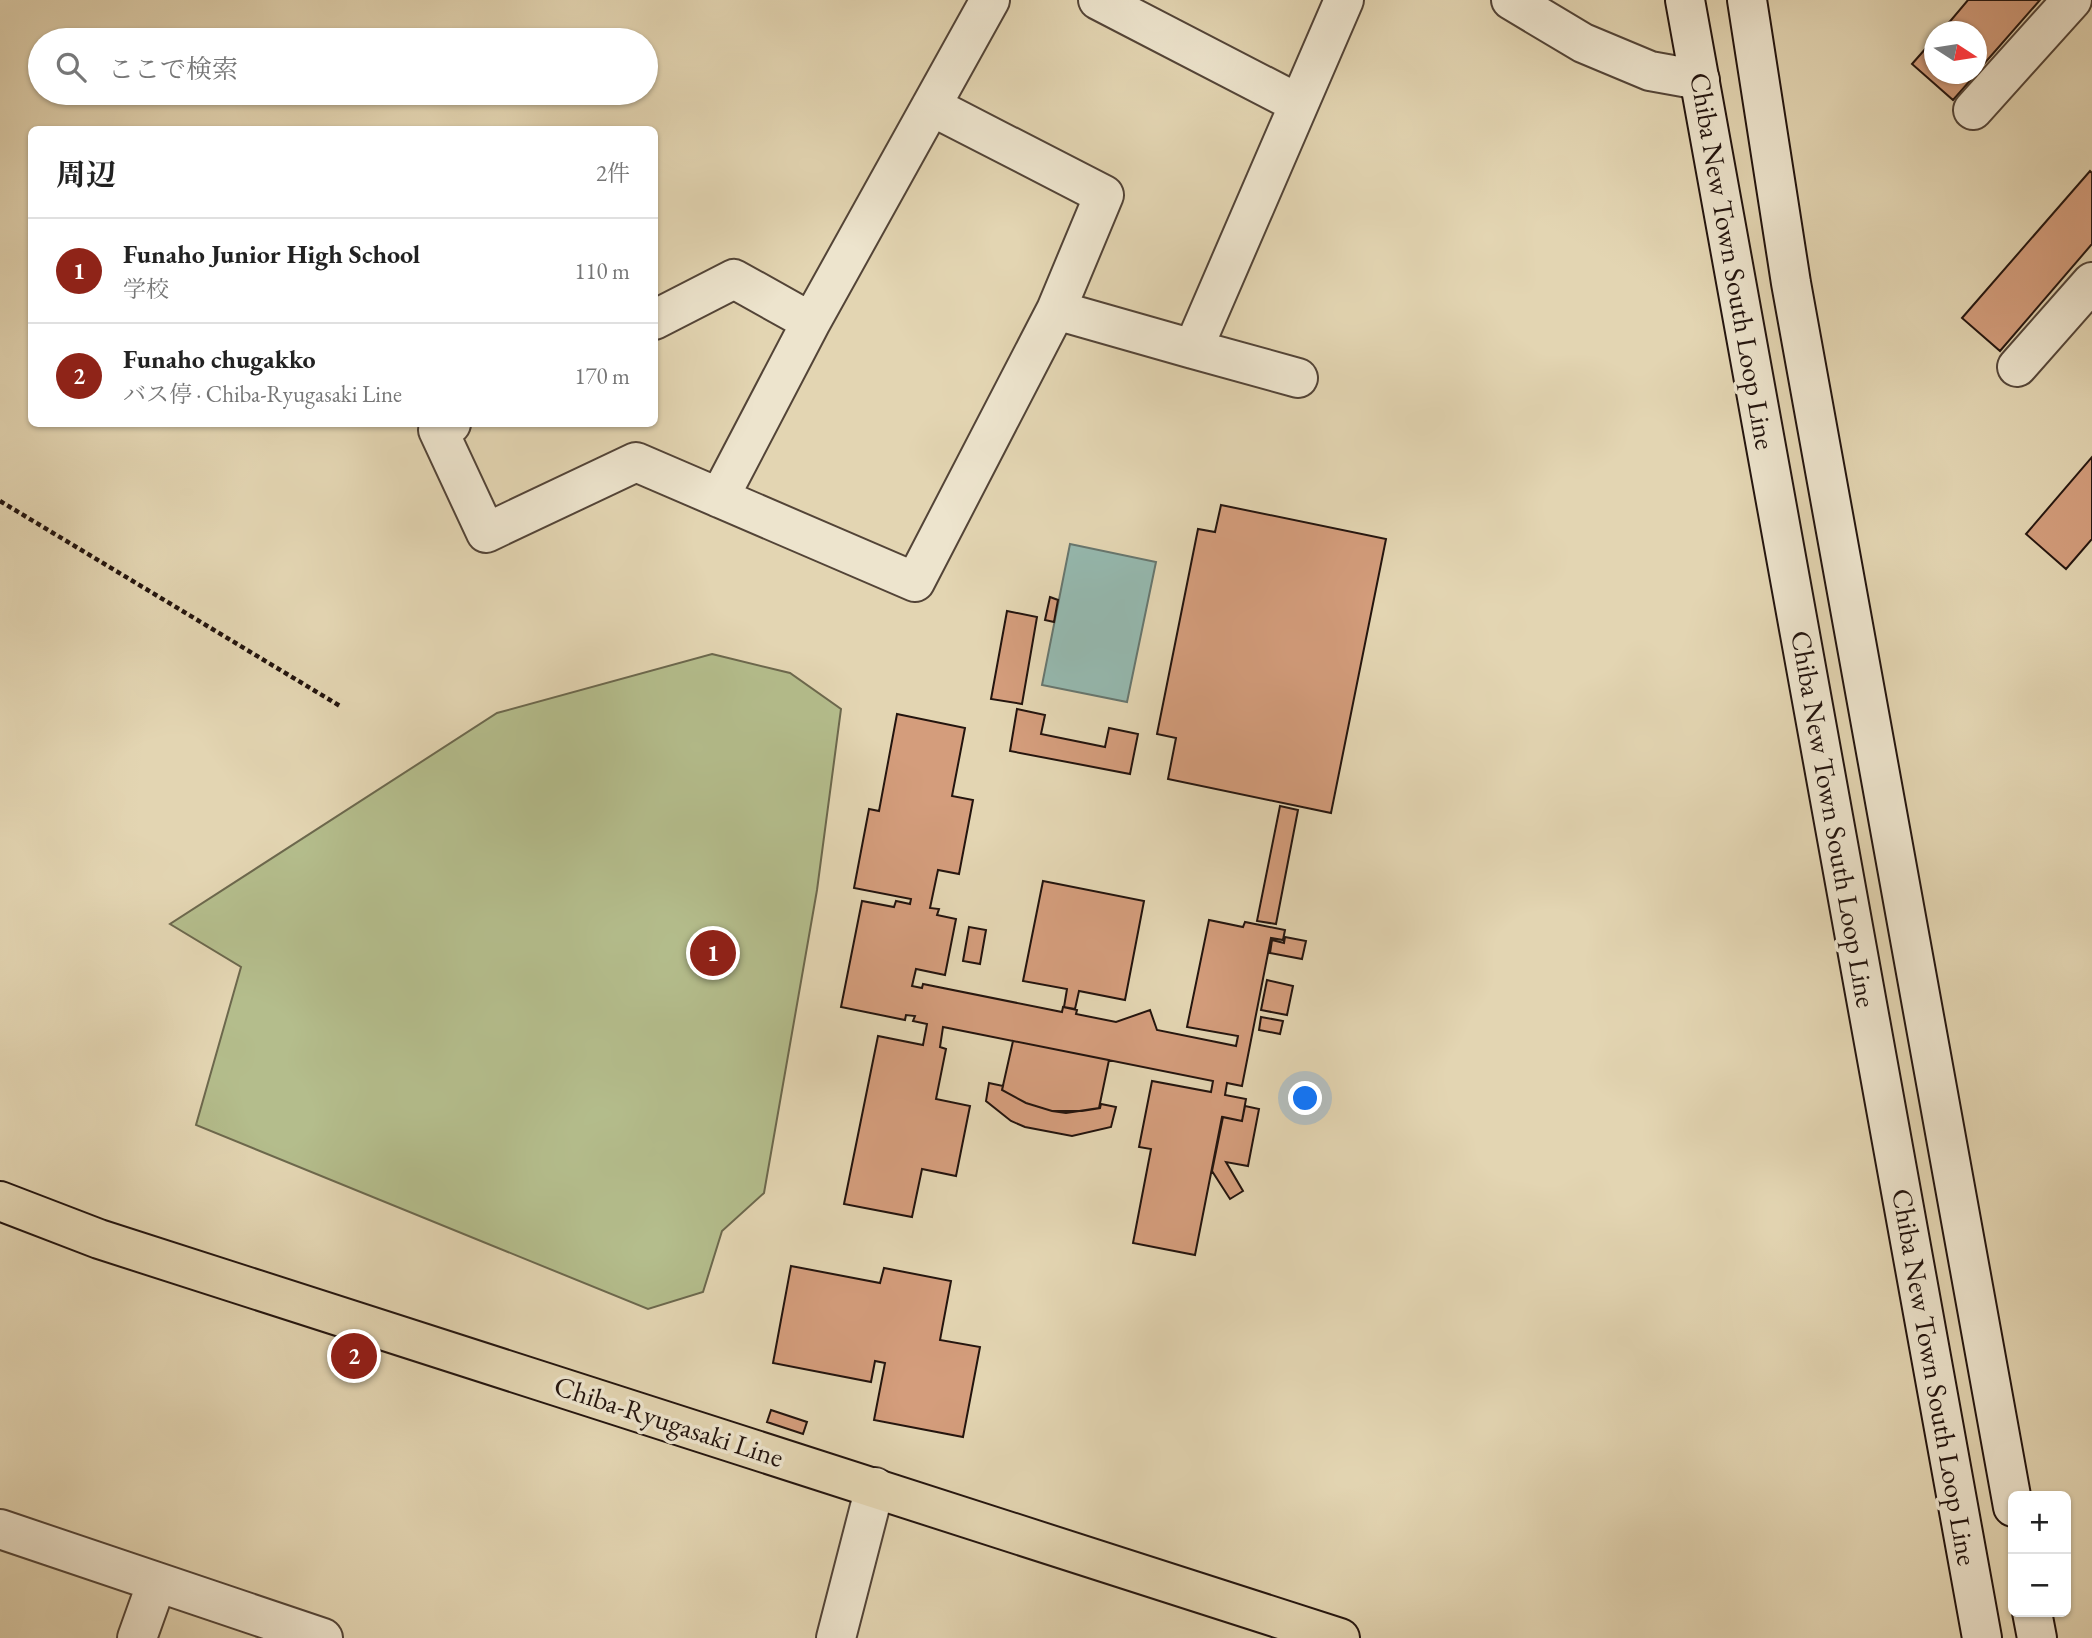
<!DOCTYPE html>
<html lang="ja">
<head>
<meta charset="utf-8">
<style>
  :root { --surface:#fff; --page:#f6f6f6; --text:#222; --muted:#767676; --line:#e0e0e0; --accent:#8f2418 }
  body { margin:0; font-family:"EB Garamond","Noto Serif JP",serif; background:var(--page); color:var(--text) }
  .controls { position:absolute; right:21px; bottom:21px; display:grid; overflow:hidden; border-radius:10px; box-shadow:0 2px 5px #0004 }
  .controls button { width:63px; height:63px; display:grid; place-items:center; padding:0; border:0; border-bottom:2px solid var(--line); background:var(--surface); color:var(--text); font:35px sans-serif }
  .compass { position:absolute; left:1924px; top:21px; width:63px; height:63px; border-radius:50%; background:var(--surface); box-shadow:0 2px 5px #0004; rotate:102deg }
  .you { position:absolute; left:1306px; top:1099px; width:24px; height:24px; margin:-18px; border:5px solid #fff; border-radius:50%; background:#1a73e8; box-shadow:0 0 0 10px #1a73e833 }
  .badge { display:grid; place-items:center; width:46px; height:46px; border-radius:50%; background:var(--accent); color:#fff; font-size:23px; font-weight:700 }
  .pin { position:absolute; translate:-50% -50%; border:4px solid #fff; box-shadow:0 2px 7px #0006 }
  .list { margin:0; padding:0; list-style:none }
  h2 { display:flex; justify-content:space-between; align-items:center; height:91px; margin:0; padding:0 28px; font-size:30px }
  h2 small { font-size:23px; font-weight:400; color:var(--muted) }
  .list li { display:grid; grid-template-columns:46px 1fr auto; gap:21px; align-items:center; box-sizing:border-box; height:105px; padding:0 28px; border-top:2px solid var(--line) }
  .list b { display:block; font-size:26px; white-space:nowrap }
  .list p { margin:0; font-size:23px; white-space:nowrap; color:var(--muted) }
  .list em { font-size:23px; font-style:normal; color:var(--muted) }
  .icon { flex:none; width:38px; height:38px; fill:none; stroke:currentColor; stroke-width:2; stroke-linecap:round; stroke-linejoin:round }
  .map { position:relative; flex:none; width:2092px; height:1638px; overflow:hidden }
  .search { position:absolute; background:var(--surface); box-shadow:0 2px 5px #0004; left:28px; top:28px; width:630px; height:77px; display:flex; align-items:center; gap:18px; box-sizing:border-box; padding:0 24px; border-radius:38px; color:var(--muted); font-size:26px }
  .panel { position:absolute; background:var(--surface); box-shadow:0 2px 5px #0004; left:28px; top:126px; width:630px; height:301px; border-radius:10px }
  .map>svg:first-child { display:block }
  .green { fill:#b4bd8c; stroke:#6c684d; stroke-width:2 }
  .water { fill:#95b8ae; stroke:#67766e; stroke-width:2 }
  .building { fill:#d49d7c; stroke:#23140e; stroke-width:2 }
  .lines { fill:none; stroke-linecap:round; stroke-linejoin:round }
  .minor-casing { stroke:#534437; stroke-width:42 }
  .secondary-casing { stroke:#23140e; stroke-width:42 }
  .primary-casing { stroke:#23140e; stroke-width:42 }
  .path { stroke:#23140e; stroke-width:4.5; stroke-dasharray:5 3.5; stroke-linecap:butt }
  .minor { stroke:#ede4cd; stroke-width:38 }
  .secondary { stroke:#ede4cd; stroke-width:38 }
  .primary { stroke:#e3d5b2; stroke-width:38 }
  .labels { text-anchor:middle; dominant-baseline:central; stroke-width:7; stroke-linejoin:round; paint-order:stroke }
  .street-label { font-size:28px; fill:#23140e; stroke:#ede4cd }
</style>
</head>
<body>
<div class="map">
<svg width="2092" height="1638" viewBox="0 0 2092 1638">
  <rect width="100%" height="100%" fill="#e3d5b2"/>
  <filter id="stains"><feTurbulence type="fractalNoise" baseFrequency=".00286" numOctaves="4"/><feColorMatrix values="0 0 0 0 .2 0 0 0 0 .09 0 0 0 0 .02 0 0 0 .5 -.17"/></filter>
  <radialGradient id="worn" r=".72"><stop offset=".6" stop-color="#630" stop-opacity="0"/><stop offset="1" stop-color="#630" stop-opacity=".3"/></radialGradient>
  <!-- green -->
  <path class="green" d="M712 654 790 673 841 709 817 890 764 1193 722 1231 703 1292 648 1309 196 1125 241 967 170 924 497 713Z"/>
  <!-- water -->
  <path class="water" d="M1070 544 1156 562 1127 702 1042 685Z"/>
  <!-- building -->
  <path class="building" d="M1968 0H2040L1976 73V32H1941Z
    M1934 39V74H1976L1953 100 1912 64Z
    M2090 171 2092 173V244L2000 351 1962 318Z
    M2092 457V539L2066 569 2026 534Z
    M1221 505 1386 539 1331 813 1168 779 1176 738 1157 734 1198 529 1215 532Z
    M1050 597 1058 600 1054 622 1045 620Z
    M1007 611 1037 617 1022 704 991 699Z
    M1017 709 1045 715 1041 734 1105 747 1109 728 1138 734 1130 774 1010 751Z
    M897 714 965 728 952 796 973 800 959 874 938 870 930 908 939 909 937 915 956 919 945 975 916 969 912 986 922 988 923 984 1062 1012 1063 1007 1077 1010 1076 1014 1116 1022 1150 1010 1157 1030 1236 1046 1238 1036 1187 1027 1209 920 1243 927 1245 922 1285 930 1283 940 1271 938 1242 1086 1227 1083 1225 1095 1246 1099 1242 1121 1222 1117 1195 1255 1133 1243 1151 1149 1139 1147 1152 1081 1211 1092 1213 1081 943 1027 940 1047 946 1049 936 1099 970 1106 956 1176 922 1169 912 1217 844 1204 878 1036 923 1045 927 1024 913 1021 915 1016 906 1015 905 1020 841 1007 862 901 894 907 896 901 910 904 911 899 854 888 869 809 879 811Z
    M1280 806 1298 810 1276 924 1257 921Z
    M1043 881 1144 901 1125 1000 1079 991 1075 1009 1064 1007 1067 989 1023 981Z
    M969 927 986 930 980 964 963 961Z
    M1285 937 1306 941 1302 959 1270 953 1272 940 1284 943Z
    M1267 980 1293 986 1287 1015 1261 1010Z
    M1261 1017 1283 1021 1280 1034 1259 1030Z
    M1013 1041 1109 1060 1099 1108 1066 1113 1052 1111 1026 1103 1002 1090Z
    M989 1083 1003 1086 1002 1090 1026 1103 1052 1111H1082L1100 1108 1101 1104 1116 1107 1111 1127 1072 1136 1025 1127 1011 1121 986 1101Z
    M1245 1106 1259 1109 1248 1166 1226 1162 1243 1191 1230 1199 1212 1171 1223 1117 1242 1121Z
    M791 1266 880 1283 884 1268 951 1281 940 1340 980 1347 963 1437 874 1420 885 1363 875 1361 871 1382 773 1363Z
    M771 1410 807 1422 803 1434 767 1422Z"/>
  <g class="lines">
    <defs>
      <path id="minor" d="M1098 0 1299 104
        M1511 0 1583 43 1650 71 1700 80
        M931 106 1104 195 1056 310
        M1973 110 2072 0
        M654 320 734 279 811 322 990 0
        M1193 349 1298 378
        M2017 367 2092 282
        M451 424 438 430 486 533 636 462 915 582 1056 310 1193 349 1344 0
        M719 498 811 322
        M0 1529 323 1638
        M137 1638 157 1582
        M836 1638 875 1487"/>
      <path id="secondary" d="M1685 0 1982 1638
        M1747 0 1791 283 2013 1507
        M2032 1612 2037 1638"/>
      <path id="primary" d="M0 1201 99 1239 1340 1638"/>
    </defs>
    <!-- minor casing -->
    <use href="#minor" class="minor-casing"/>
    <!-- secondary casing -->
    <use href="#secondary" class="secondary-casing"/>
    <!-- primary casing -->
    <use href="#primary" class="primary-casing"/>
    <!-- path -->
    <path class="path" d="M0 501 340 706"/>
    <!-- minor -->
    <use href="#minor" class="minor"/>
    <!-- secondary -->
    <use href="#secondary" class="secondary"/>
    <!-- primary -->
    <use href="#primary" class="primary"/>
  </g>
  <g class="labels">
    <!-- street labels -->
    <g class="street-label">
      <text transform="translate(1733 261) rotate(80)">Chiba New Town South Loop Line</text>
      <text transform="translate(1834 819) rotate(80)">Chiba New Town South Loop Line</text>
      <text transform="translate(1935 1377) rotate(80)">Chiba New Town South Loop Line</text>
      <text transform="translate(669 1421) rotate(18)">Chiba-Ryugasaki Line</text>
    </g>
  </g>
  <rect width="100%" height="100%" filter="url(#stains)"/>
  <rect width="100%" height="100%" fill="url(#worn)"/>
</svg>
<div class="controls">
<button>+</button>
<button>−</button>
</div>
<svg class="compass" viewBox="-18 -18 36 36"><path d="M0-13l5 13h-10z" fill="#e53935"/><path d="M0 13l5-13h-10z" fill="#767676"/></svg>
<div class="you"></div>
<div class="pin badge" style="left:713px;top:953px">1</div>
<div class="pin badge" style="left:354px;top:1356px">2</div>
<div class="search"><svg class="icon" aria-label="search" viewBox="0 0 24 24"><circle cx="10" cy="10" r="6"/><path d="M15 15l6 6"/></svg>ここで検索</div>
<section class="panel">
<h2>周辺<small>2件</small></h2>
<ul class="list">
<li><span class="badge">1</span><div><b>Funaho Junior High School</b><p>学校</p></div><em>110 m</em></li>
<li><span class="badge">2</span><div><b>Funaho chugakko</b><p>バス停 · Chiba-Ryugasaki Line</p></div><em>170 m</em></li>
</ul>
</section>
</div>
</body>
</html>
